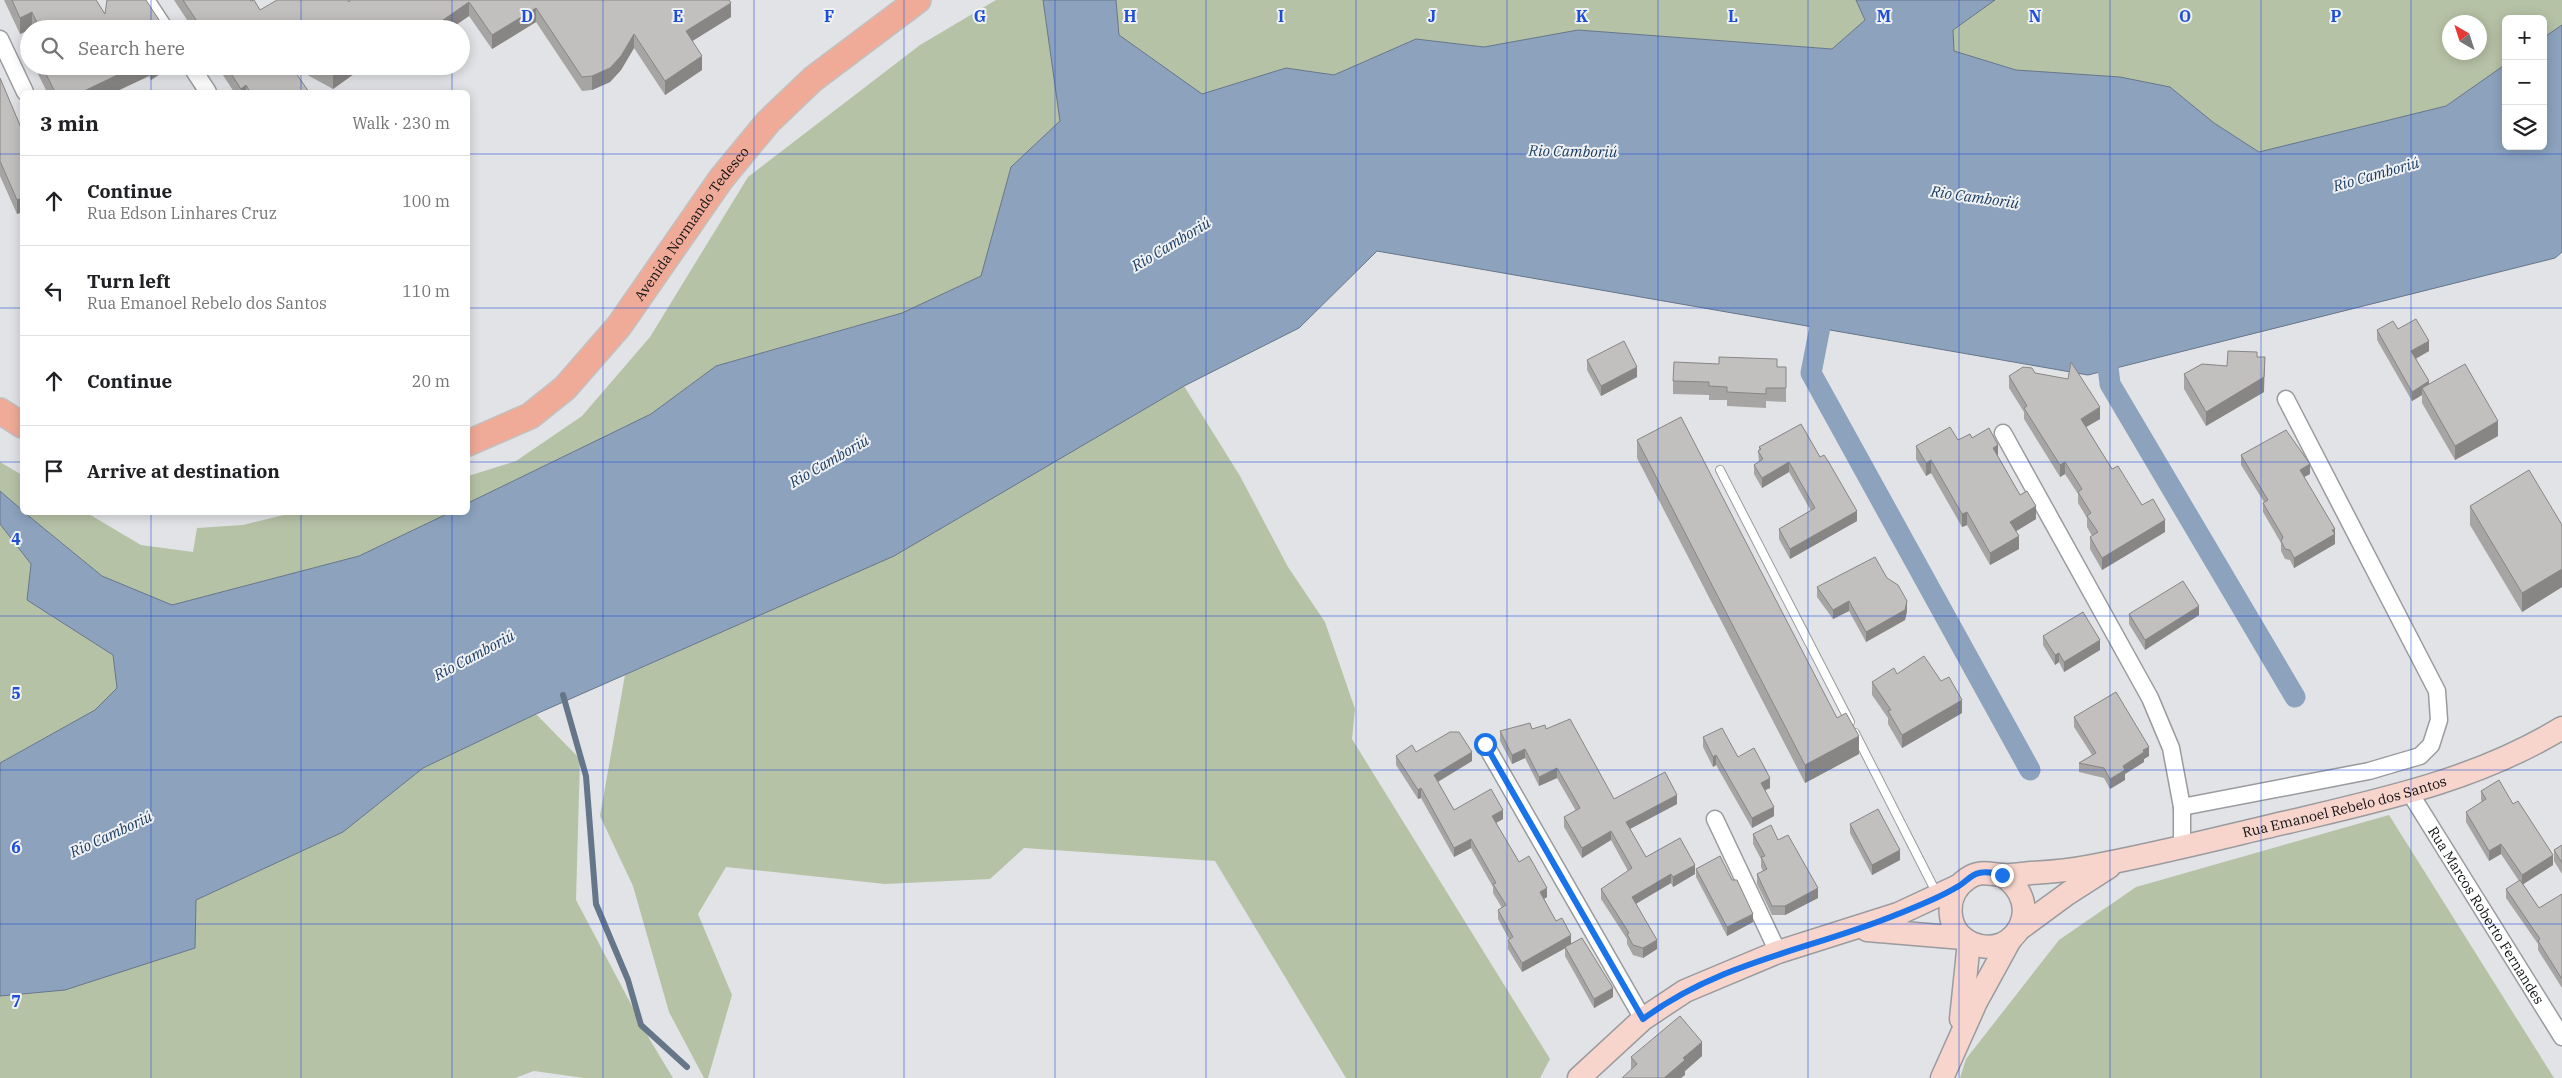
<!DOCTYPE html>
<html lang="en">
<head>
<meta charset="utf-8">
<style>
  :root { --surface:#fff; --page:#f2f2f2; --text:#202124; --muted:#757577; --line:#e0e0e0 }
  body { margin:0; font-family:"IBM Plex Serif",serif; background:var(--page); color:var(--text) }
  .controls { position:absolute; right:15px; top:15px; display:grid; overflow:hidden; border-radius:8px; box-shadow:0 2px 12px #0003 }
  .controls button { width:45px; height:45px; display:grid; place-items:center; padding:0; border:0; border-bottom:1px solid var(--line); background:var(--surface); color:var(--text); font:25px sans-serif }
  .compass { position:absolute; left:2442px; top:15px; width:45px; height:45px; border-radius:50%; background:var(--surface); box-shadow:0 2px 12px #0003; rotate:321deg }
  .stop { position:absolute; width:15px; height:15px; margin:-11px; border:4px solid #1a73e8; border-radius:50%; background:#fff }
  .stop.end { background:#1a73e8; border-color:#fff; box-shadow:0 1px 5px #0008 }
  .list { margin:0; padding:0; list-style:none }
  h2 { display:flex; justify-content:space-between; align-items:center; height:65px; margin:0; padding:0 20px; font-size:21px }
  h2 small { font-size:16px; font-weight:400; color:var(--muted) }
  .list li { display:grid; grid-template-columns:32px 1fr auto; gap:15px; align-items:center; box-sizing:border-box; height:90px; padding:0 20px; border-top:1px solid var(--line) }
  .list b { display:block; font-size:19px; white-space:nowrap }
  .list p { margin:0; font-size:16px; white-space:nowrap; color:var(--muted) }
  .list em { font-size:16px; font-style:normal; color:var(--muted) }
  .icon { flex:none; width:28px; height:28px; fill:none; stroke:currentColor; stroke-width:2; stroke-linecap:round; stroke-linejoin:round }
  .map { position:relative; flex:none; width:2562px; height:1078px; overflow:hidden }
  .search { position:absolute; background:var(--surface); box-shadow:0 2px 12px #0003; left:20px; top:20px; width:450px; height:55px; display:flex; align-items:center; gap:12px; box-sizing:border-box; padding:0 18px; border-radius:28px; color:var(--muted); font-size:19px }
  .panel { position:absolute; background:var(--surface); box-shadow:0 2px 12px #0003; left:20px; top:90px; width:450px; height:425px; border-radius:8px }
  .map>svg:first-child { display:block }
  .green { fill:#b6c2a6; fill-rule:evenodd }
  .water { fill:#8ca2bd; stroke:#667689 }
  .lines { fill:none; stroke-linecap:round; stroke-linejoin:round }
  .stream { stroke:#667689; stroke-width:6 }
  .canal { stroke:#8ca2bd; stroke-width:21 }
  .service-casing { stroke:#9a9b9e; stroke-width:10 }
  .minor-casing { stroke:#9a9b9e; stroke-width:19 }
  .secondary-casing { stroke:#9a9b9e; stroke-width:25 }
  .primary-casing { stroke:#c1c1c1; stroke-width:28 }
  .service { stroke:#fff; stroke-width:8 }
  .minor { stroke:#fff; stroke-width:16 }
  .secondary { stroke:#f7d5cc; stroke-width:22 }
  .primary { stroke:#efab98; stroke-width:25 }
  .wall { fill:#a7a5a3 }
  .shaded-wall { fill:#888685 }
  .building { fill:#c2c0be; stroke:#888685 }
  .route { stroke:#1a73e8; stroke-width:6 }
  .grid { fill:none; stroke:#1d4ed8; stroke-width:1; stroke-opacity:0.55 }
  .labels { text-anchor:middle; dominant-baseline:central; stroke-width:4; stroke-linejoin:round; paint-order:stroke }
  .street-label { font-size:14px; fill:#0f1011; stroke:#eff1f3 }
  .water-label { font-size:15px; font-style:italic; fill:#1b3c62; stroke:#eff1f3 }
  .grid-label { font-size:16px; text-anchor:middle; font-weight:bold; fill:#1d4ed8; stroke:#eff1f3; stroke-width:4; stroke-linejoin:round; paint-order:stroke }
</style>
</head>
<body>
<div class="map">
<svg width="2562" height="1078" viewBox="0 0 2562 1078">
  <rect width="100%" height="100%" fill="#e1e3e6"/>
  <!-- green -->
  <path class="green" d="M996 0H1043L1060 121 1011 167 981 276 902 313 716 366 651 414 468 503V476L516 461 582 416 650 337 748 177 920 45Z
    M1116 0H1856L1865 20 1832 49 1578 30 1484 47 1416 39 1334 75 1286 68 1201 94 1119 35Z
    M1995 0H2562V25L2543 38V19H2506V64L2446 106 2259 152 2214 123 2170 87 2120 77 2016 70 1954 51 1953 30ZM2450 22H2480V52H2450Z
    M1184 386 1240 476 1288 567 1325 622 1355 709 1352 739 1550 1059 1540 1078H1346L1215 861 1024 848 990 879 885 884 726 867 698 914 732 995 708 1078H704L669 1012 633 886 600 816 625 675 894 555Z
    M0 462 22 475V510L0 491Z
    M345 512 346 515 353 512 449 513 359 556 172 605 102 576 25 513H87L141 545 193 552 197 528 243 525 292 513Z
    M0 524 31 564 27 600 113 655 117 688 95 710 0 763Z
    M536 714 580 759 576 900 650 1040 673 1078H584L534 1071 515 1078H0V996L65 990 196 900 343 832 423 768Z
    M2389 815 2554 1078H1960L1966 1059 2059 940 2136 887Z"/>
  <!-- water -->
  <path class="water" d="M1043 0H1116L1119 35 1202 94 1286 68 1334 75 1416 39 1484 47 1578 30 1832 49 1865 20 1856 0H1995L1953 30 1954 51 2016 70 2120 77 2170 87 2214 123 2259 152 2446 106 2506 64V146H2543V38L2562 25V252L2555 258 2088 375 1377 251 1299 328 1184 386 894 556 536 714 423 768 343 832 196 900 195 948 65 990 0 996V763L95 710 117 688 113 655 27 600 31 564 0 524V491L22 510V512L25 513 102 576 172 605 359 556 449 513 468 512V503L651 414 716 366 902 313 981 276 1011 167 1060 121Z"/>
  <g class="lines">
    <!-- stream -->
    <path class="stream" d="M563 695 586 776 596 904 628 980 641 1025 687 1067"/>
    <!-- canal -->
    <path class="canal" d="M1825 301 1811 373 2030 770
      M2105 341 2110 384 2295 697"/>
    <defs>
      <path id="service" d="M1720 470 1850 722
        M1855 733 1937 894"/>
      <g id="minor">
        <path d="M146 0 165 29"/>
        <path d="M0 39 25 92"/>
        <path d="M191 66 208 92"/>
        <path d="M2003 433 2150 698 2171 748 2182 807V847"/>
        <path d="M1485 744 1643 1019"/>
        <path id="s1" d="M2410 793 2562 1037"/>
        <path d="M2182 807 2369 771 2420 756 2431 745 2439 720 2437 691 2286 399"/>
        <path d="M1715 819 1778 952"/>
      </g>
      <g id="secondary">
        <path id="s2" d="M2002 875C2047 904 2015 962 1971 943 1945 931 1944 894 1967 879 1979 870 1989 874 2002 875 2011 876 2022 874 2031 873 2051 872 2072 870 2092 866 2158 854 2223 837 2288 822 2385 799 2476 780 2562 728"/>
        <path d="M1867 930 1963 938"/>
        <path d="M2018 930 2067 894 2109 867"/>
        <path d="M1961 1019 1969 942"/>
        <path d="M1579 1078 1643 1019 1685 991 1778 952 1898 914 1958 886"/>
        <path d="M1942 1078 1976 1002 2011 938"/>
      </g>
      <g id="primary">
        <path d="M0 411 22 425"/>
        <path id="s3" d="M468 443 530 416 565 388 619 326 721 179 768 122 813 79 918 0"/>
      </g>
    </defs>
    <!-- service casing -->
    <use href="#service" class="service-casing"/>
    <!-- minor casing -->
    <use href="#minor" class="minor-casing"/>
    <!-- secondary casing -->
    <use href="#secondary" class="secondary-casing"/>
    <!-- primary casing -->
    <use href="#primary" class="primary-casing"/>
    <!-- service -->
    <use href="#service" class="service"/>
    <!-- minor -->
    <use href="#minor" class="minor"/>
    <!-- secondary -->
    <use href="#secondary" class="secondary"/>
    <!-- primary -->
    <use href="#primary" class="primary"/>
  </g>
  <!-- wall -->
  <path class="wall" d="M4 0H96L105 14 165 29H29V30L20 34Z
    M174 0H250L260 10 349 2 729 0 731 17 692 41 702 70 665 95 634 48 621 70 610 82 592 90 582 91 536 22 492 49 469 16 450 29H193Z
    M37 66H172L151 80 149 76 115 92H47L37 72Z
    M217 66H291L309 92H234Z
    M291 66H365L333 89Z
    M0 78 22 130V212L17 214 0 176Z
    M2398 329 2429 351 2416 359 2429 384 2498 436 2455 460 2422 403V395L2412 401 2377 340V330Z
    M2257 357 2264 392 2206 426 2184 389V374L2227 366Z
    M1587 360 1637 377 1601 396 1587 370Z
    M1777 367H1786V402L1766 401V408L1727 406V400H1709V395L1673 394V381Z
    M2035 373 2100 419 2086 427 2112 469 2165 532 2102 570 2090 549V537L2092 536 2087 527V518L2078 503V494L2065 474 2060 477 2024 419V412L2009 388V376Z
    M1801 424 1857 521 1790 559 1779 539V529L1811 511 1789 472 1762 488 1754 474V465L1759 462 1758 451 1759 450V447Z
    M1972 438 1998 456 2020 495 2036 519 2015 531 2019 549 1990 565 1967 525 1962 527 1931 473 1926 476 1916 459V446Z
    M1637 440 1837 718 1859 754 1805 783 1637 458Z
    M2241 455 2310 474 2304 477 2335 529V544L2294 568 2290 560 2285 559 2281 551V543L2263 512V503L2264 502 2241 465Z
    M2470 506 2562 525V587L2522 612 2470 525Z
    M1887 578 1907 611 1905 620 1866 642 1849 611 1833 619 1817 597V587Z
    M2129 614 2199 615 2145 650 2129 624Z
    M2043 636 2100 650 2064 672 2059 662 2055 665 2043 645Z
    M1897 674 1962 713 1902 748 1888 724V718L1872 695V682Z
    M2074 717 2149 756 2144 759V762L2125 774V780L2110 789 2104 778 2079 772V763L2092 755 2074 727Z
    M1532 729H1546L1614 799 1677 804 1630 829 1646 857 1695 874 1673 887 1671 883 1636 904 1657 949 1643 958 1633 955 1627 944V939L1601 899V889L1628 871 1611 840 1582 858 1564 827V817L1576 811 1557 778 1539 786 1525 758 1512 764 1500 741V731Z
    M1703 737 1738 757 1770 788 1765 790 1774 816 1752 828 1716 765 1713 767 1703 747Z
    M1416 752 1472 761 1438 782 1454 810 1503 819 1496 823 1519 862 1547 897 1544 899 1556 921 1571 944 1613 997 1594 1008 1565 956V948L1522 972 1508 949V940L1509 939 1498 919V910L1502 908 1493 893V887L1471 848 1454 857 1421 798 1418 799 1396 765V756Z
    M2481 791 2513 804 2553 865 2523 884 2539 908 2562 894V988L2538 950V944L2506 898V889L2519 881 2501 854 2489 861 2466 822V812L2482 802 2481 800Z
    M1850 824 1900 860 1872 875 1850 833Z
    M1753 834 1778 840 1818 898 1785 915H1772L1757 884V874L1763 871 1761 867V859L1753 844Z
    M2562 845V874L2554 861V850Z
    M1696 869 1753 922 1727 936 1696 877Z
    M1702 1056 1685 1071V1075L1631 1070V1057Z"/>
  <!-- shaded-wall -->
  <path class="shaded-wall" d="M469 2V16L450 29H430Z
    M731 3V17L686 45V31Z
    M536 8V22L492 49V35Z
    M32 12V29H29V30L20 34V18Z
    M634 34V48L621 70 610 82 592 90V76Z
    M702 56V70L665 95V81Z
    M136 66H149V76L115 92H82Z
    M151 66H172L151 80Z
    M345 66H365L333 89V75Z
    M246 85V92H241V89Z
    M22 198V212L17 214V200Z
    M2429 341V351L2411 361V351Z
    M2265 357 2264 392 2206 426V412Z
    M1637 367V377L1601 396V386Z
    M2429 381V391L2422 388V395L2412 401V392Z
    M2100 407V419L2081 430V419Z
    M2498 421V436L2455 460V446Z
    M1998 445V458L1993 448Z
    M1931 460V473L1926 476V463Z
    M1789 462V472L1762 488V478Z
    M2065 462V474L2060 477V465Z
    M2310 464V474L2300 479V470Z
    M2036 506V519L2010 535V522Z
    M1857 511V521L1790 559V549Z
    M1967 512V525L1962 527V514Z
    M2165 520V532L2102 570V558Z
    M2335 529V544L2294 568V558Z
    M2019 536V549L1990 565V553Z
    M2562 569V587L2522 612V593Z
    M1849 601V611L1833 619V610Z
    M1907 601V611L1905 620 1866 642V632Z
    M2199 606V615L2145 650V640Z
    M2100 640V650L2064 672V662Z
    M2059 653V662L2055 665V655Z
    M1962 700V713L1902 748V735Z
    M1859 736V754L1805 783V765Z
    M2149 747V756L2144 759V762L2125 774V780L2110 789V779L2123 766 2143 750Z
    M1525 749V758L1512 764V755Z
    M1472 752V761L1434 784V775Z
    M1716 755V765L1713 767V757Z
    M1557 768V778L1539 786V777Z
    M1770 778V788L1761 792V783Z
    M1421 788V798L1418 799V790Z
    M1677 795V804L1626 831V822Z
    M1774 807V816L1752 828V818Z
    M1503 810V819L1492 825V816Z
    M1611 831V840L1582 858V848Z
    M1471 839V848L1454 857V848Z
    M2501 844V854L2489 861V851Z
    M1900 850V860L1872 875V865Z
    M2553 855V865L2522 885V875Z
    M1695 865V874L1673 887V877Z
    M1671 874V883L1632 906V897Z
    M1547 888V897L1540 901V892Z
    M1818 888V898L1785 915V906Z
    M1753 914V922L1727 936V927Z
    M1571 935V945L1522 972V963Z
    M1657 940V949L1643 958V948Z
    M1613 988V997L1594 1008V999Z
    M1702 1042V1056L1685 1071V1075L1681 1078H1664L1683 1058Z"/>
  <!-- building -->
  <path class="building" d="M12 0H96L105 14 107 0H146L165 29H40L32 12 20 18Z
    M183 0H250L251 1 254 0 260 10 277 0H348L349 2 350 0H729L731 3 686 31 702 56 665 81 634 34 621 56 610 68 592 76 582 77 536 8 492 35 469 2 430 29H202Z
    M42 66H136L82 92H55Z
    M226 66H291L309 92H250L246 85 241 89Z
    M317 66H345L333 75Z
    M0 78 22 130V198L17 200 0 161Z
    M2416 319 2429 341 2411 351 2429 381 2412 392 2377 330 2393 321 2398 329Z
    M1624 341 1637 367 1601 386 1587 360Z
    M2228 351 2257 352V357H2265L2264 377 2206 412 2184 374 2202 364 2227 366Z
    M1719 357 1777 359V367H1786V388H1766V394L1727 392V387L1709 386V382L1673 381 1674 362 1719 364Z
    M2071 362 2100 407 2081 419 2112 469 2118 466 2142 505 2153 499 2165 520 2102 558 2090 537 2098 532 2087 516 2091 513 2078 492 2082 489 2065 462 2060 465 2024 408 2027 406 2009 376 2023 367 2032 368 2035 373 2068 379Z
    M2465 364 2498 421 2455 446 2422 388Z
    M1681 417 1837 718 1846 713 1859 736 1805 765 1637 440Z
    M1801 424 1820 457 1824 455 1828 461 1857 511 1790 549 1779 529 1815 508 1789 462 1762 478 1754 465 1763 459 1758 451 1761 449 1759 447Z
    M1950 427 1958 440 1970 434 1972 438 1989 428 1998 445 1993 448 2020 495 2027 491 2036 506 2010 522 2019 536 1990 553 1967 512 1962 514 1931 460 1926 463 1916 446Z
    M2286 430 2310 464 2300 470 2335 529 2332 530 2335 534 2294 558 2290 550 2285 549 2281 541 2283 537 2263 503 2268 500 2241 455Z
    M2529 470 2562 525V569L2522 593 2470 506Z
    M1875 557 1887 578 1898 585 1907 601 1905 610 1866 632 1849 601 1833 610 1817 587Z
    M2183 581 2199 606 2145 640 2129 614Z
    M2083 612 2100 640 2064 662 2059 653 2055 655 2043 636Z
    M1924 656 1941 681 1949 677 1962 700 1902 735 1888 711 1891 710 1872 682 1894 668 1897 674Z
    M2116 692 2149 747 2143 750 2144 752 2123 766 2125 770 2110 779 2104 768 2079 763 2096 753 2074 717Z
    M1570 719 1614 799 1665 772 1677 795 1626 822 1646 857 1680 838 1695 865 1673 877 1671 874 1632 897 1657 940 1643 948 1633 945 1627 934 1629 933 1601 889 1632 868 1611 831 1582 848 1564 817 1580 808 1557 768 1539 777 1525 749 1512 755 1500 731 1530 723 1532 729 1545 725 1546 729Z
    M1722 728 1738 757 1754 748 1770 778 1761 783 1774 807 1752 818 1716 755 1713 757 1703 737Z
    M1450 732H1459L1472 752 1434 775 1454 810 1491 789 1503 810 1492 816 1519 862 1529 856 1547 888 1540 892 1556 921 1562 918 1571 935 1522 963 1508 940 1513 937 1498 910 1506 905 1493 884 1496 883 1471 839 1454 848 1421 788 1418 790 1396 756 1412 745 1416 752Z
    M2499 780 2513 804 2518 801 2553 855 2522 875 2501 844 2489 851 2466 812 2486 799 2481 791Z
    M1878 809 1900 850 1872 865 1850 824Z
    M1771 825 1778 840 1788 835 1818 888 1785 906H1772L1757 874 1767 869 1761 857 1765 856 1753 834Z
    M2562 845V863L2554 850Z
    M1720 856 1732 880H1737L1753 914 1727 927 1696 869Z
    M2520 880 2539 908 2562 894V979L2538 941 2540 939 2506 889Z
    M1582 938 1613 988 1594 999 1565 947Z
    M1680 1016 1702 1042 1683 1058 1685 1060 1664 1078H1622L1637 1064 1631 1057Z"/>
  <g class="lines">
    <!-- route -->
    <path class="route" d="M1485 744 1643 1019C1721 961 1811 950 1898 914 1918 906 1939 898 1957 887 1965 883 1970 875 1979 873 1987 871 1994 873 2002 875"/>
  </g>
  <!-- grid -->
  <path class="grid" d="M151 0V29M301 0V29M452 0V29M603 0V1078M754 0V1078M904 0V1078M1055 0V1078M1206 0V1078M1356 0V1078M1507 0V1078M1658 0V1078M1808 0V1078M1959 0V1078M2110 0V1078M2261 0V1078M2411 0V1078M151 66V92M301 66V92M452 66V92M0 154H22M468 154H2562M0 308H22M468 308H2562M0 462H22M468 462H2562M151 512V1078M301 512V1078M452 512V1078M0 616H2562M0 770H2562M0 924H2562"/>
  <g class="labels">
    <!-- street labels -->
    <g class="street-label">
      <text stroke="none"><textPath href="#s3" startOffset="320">Avenida Normando Tedesco</textPath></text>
      <text stroke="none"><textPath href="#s2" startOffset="581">Rua Emanoel Rebelo dos Santos</textPath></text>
      <text stroke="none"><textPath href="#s1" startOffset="144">Rua Marcos Roberto Fernandes</textPath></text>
    </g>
    <!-- water labels -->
    <g class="water-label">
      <text transform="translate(1573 151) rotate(1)">Rio Camboriú</text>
      <text transform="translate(2376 174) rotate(-16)">Rio Camboriú</text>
      <text transform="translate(1975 197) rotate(8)">Rio Camboriú</text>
      <text transform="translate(1171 244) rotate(-31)">Rio Camboriú</text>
      <text transform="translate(829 461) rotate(-30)">Rio Camboriú</text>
      <text transform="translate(474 655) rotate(-28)">Rio Camboriú</text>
      <text transform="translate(111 834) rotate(-25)">Rio Camboriú</text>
    </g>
  </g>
  <g class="grid-label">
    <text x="527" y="22">D</text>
    <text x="678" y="22">E</text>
    <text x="829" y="22">F</text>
    <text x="980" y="22">G</text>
    <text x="1130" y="22">H</text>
    <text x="1281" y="22">I</text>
    <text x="1432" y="22">J</text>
    <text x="1582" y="22">K</text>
    <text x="1733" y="22">L</text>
    <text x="1884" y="22">M</text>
    <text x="2035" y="22">N</text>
    <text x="2185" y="22">O</text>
    <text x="2336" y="22">P</text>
    <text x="16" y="545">4</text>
    <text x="16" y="699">5</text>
    <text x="16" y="853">6</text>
    <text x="16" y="1007">7</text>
  </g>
</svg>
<div class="controls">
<button>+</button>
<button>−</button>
<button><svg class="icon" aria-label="layers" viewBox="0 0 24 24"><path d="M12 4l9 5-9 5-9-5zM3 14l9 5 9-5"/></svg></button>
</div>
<svg class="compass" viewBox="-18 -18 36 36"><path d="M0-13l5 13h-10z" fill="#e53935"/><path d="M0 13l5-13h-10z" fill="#757577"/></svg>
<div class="stop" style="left:1485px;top:744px"></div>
<div class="stop end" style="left:2002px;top:875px"></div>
<div class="search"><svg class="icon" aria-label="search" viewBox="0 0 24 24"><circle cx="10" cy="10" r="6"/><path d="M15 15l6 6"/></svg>Search here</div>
<section class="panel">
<h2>3 min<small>Walk · 230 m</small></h2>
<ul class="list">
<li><svg class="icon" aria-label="ahead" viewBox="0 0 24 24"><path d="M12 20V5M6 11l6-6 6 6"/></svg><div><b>Continue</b><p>Rua Edson Linhares Cruz</p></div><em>100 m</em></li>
<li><svg class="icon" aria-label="left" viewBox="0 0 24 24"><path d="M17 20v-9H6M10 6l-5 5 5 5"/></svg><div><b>Turn left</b><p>Rua Emanoel Rebelo dos Santos</p></div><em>110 m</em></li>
<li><svg class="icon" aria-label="ahead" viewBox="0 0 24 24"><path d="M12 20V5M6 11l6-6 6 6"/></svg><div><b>Continue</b></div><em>20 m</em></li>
<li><svg class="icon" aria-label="arrive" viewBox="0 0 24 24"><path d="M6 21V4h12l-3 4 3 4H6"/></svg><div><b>Arrive at destination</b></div></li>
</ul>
</section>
</div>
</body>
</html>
